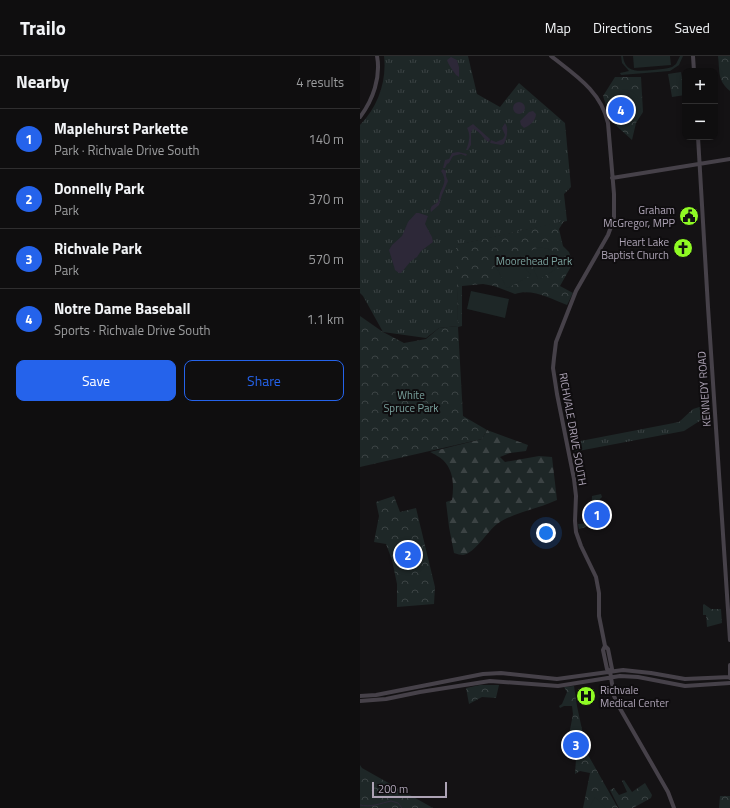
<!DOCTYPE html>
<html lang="en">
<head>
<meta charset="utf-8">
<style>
  :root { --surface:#0f0e0f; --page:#1d1c1d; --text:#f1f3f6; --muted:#9b9c9e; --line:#2f2e2f; --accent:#2563eb }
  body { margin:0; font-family:"Titillium Web",sans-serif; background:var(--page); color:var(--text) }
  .controls { position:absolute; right:12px; top:12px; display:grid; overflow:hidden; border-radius:8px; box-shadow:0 2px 6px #0003 }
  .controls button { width:36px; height:36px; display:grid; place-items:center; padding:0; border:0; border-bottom:1px solid var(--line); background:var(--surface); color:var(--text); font:20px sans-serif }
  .scale { position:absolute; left:12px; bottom:10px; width:75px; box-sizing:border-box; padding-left:4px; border:2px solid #ada3b5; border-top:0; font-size:11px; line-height:14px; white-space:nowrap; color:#ada3b5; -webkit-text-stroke:3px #0f0d0f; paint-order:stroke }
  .you { position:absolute; left:186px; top:477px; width:14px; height:14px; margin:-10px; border:3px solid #fff; border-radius:50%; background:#1a73e8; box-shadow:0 0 0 6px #1a73e833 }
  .badge { display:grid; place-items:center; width:26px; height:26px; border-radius:50%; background:var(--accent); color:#fff; font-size:13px; font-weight:700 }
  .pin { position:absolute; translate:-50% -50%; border:2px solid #fff; box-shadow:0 1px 4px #0006 }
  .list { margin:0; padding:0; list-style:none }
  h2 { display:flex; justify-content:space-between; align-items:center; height:52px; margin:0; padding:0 16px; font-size:17px }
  h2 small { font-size:13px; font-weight:400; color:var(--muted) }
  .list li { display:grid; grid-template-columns:26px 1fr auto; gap:12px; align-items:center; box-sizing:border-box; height:60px; padding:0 16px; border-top:1px solid var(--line) }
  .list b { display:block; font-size:15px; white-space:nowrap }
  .list p { margin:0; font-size:13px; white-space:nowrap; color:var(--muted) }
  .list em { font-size:13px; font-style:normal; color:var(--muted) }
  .actions { display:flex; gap:8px; padding:12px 16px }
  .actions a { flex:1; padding:9px 0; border:1px solid var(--accent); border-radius:8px; text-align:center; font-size:14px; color:var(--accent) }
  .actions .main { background:var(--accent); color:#fff }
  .map { position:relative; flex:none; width:370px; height:752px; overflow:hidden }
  header { display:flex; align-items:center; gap:24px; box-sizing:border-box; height:56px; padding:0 20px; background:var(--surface); border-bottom:1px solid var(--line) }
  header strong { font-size:19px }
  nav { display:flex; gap:22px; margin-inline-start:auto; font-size:14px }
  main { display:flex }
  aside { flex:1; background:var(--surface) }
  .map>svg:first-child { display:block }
  .grass { fill:url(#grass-tufts) }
  .forest { fill:url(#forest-firs) }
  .park { fill:url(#park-crowns) }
  .garden { fill:#1e2727 }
  .water { fill:#2d2838 }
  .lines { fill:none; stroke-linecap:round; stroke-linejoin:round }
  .stream { stroke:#2d2838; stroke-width:1 }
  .secondary { stroke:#464149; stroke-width:4 }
  .labels { text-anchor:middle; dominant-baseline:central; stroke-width:4; stroke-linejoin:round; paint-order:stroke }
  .poi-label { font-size:11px; fill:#ada3b5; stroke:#0f0d0f; text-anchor:end }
  .park-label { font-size:11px; fill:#79a19d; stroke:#0f0d0f }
  .street-label { font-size:11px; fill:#ada3b5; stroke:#0f0d0f }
</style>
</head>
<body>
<header>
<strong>Trailo</strong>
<nav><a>Map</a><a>Directions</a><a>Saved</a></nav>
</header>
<main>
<aside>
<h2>Nearby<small>4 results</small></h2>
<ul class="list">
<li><span class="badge">1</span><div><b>Maplehurst Parkette</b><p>Park · Richvale Drive South</p></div><em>140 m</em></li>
<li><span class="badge">2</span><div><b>Donnelly Park</b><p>Park</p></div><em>370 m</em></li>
<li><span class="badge">3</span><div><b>Richvale Park</b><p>Park</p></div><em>570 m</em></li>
<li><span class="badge">4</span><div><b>Notre Dame Baseball</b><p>Sports · Richvale Drive South</p></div><em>1.1 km</em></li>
</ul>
<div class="actions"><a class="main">Save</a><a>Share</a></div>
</aside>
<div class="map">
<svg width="370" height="752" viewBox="0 0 370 752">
  <defs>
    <pattern id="grass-tufts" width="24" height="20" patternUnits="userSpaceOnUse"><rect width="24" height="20" fill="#1e2727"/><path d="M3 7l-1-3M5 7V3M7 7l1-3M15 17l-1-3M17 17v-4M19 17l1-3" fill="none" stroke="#3c4344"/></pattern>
    <pattern id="forest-firs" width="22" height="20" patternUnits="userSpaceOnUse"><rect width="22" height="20" fill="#1e2727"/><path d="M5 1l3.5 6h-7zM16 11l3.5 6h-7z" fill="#3c4344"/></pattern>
    <pattern id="park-crowns" width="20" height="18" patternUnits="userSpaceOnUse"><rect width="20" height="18" fill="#1e2727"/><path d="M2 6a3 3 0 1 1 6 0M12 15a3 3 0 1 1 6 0" fill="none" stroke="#3c4344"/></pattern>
  </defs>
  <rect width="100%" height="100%" fill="#141214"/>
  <!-- grass -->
  <path class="grass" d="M24 0H108L117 38 140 51 159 27 205 67 211 131 204 138 207 165 97 189 98 270 79 272 66 282 23 276 3 240 0 237V69C18 51 27 25 24 0Z
    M349 348V359L324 375 213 396 210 387 319 366 333 353Z"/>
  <!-- forest -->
  <path class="forest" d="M127 374 168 389 166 395 150 397 140 401 145 406 179 400 192 401 197 444C178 453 154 456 137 468 128 475 114 498 103 499 101 499 97 498 94 497L89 471 86 446 92 444C94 430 94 415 83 404 80 401 74 398 70 396L122 383Z"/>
  <!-- park -->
  <path class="park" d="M358 0H370V35C357 24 360 16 358 0Z
    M321 16 325 39 312 41 308 18Z
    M255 21H281L283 56 276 67 272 84 251 65 243 40Z
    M204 165 199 173 203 190 209 196 213 207 200 230 213 237 207 249C191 243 172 232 155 238L134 230 123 228 102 230V270L98 271 103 360 127 374 122 383 0 411V260L23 276 44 287 66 283 79 272 98 270 96 189Z
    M241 438 242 441 240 443 238 453 243 454 242 465 245 467 243 469 240 467 219 473 218 468 231 467 232 440Z
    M34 440 40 456 56 452 75 531 74 548 37 551V528L32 504 26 488 14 486 19 460 16 446Z
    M344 548 351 553H361L362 567 347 571 346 559H343V549Z
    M120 629H139L136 642 122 641 109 648 106 632Z
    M214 630 217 650 227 697 258 752H223L230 717 220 715 215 718 216 703 205 700 213 658 212 650H204L200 652 199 650 202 648 207 636 204 631Z
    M0 709 2 712 73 752H0Z
    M264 724 272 736 285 727 292 739 291 742 273 752H259L250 734 254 732 259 739 267 736 262 725Z
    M360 740H370V752H359Z"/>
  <!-- garden -->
  <path class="garden" d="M261 0H263C265 18 280 15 293 14 299 13 306 13 312 11L316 8 320 0H323L319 9 310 15 261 19 260 17 269 15 262 7Z
    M273 0H310L311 9 274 12Z
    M259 33C272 32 280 39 281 53L260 55Z
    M177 192C189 190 199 197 204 208L180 223H178L166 197Z
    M143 205C155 204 164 209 171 219L148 232 146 231 135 208Z
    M111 235 149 243 145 262 107 253Z
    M67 347 78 352 72 364 61 360Z
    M235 741 246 752H229Z"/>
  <!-- water -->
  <path class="water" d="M91 1 97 4 99 11V21L96 19C93 15 88 8 87 4Z
    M153 52a6 6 0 1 1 12 0a6 6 0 1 1-12 0Z
    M173 55 176 58C176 64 170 70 164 72L161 69 160 65 169 56Z
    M145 67C149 72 147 82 144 88L141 89 130 87 131 84 136 86 143 83 145 79 142 72Z
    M113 68 130 83 129 86C122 83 122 76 113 73L111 76V89L108 94H106C109 87 111 79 107 72Z
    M98 96 107 98 106 100 101 98 93 100 89 107 87 108 85 112H83L85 104 89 103 92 97Z
    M83 113 86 115V120L88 125 82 139 79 149 71 156C69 150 74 149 78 146 79 143 79 140 80 137 84 128 87 124 81 115Z
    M56 157H59L68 160 65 168 72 181 73 186 61 195 57 201 51 205 41 217H39L35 214 29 194 32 189 42 180 48 166Z"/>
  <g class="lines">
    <!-- stream -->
    <path class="stream" d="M0 749C11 752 21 747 31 745L38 747 42 752"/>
    <!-- secondary -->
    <path class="secondary" d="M191 0C215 19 241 35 248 67L254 138V161L252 168 248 179 216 235 196 286 194 302 193 312 197 338 214 423 216 440 215 465 216 476 221 490 236 521 239 537V560L245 590 243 594 247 613 250 615
      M333 0 334 15
      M0 61C13 44 21 21 17 0
      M338 81 348 251 370 584
      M252 122 370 103
      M245 590 248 593 252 613 250 615 254 640 258 649 308 736 314 752
      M370 622V609
      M0 640 16 639 123 618 141 617 197 623 263 614 291 617 325 623 370 621
      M0 645 26 643 60 636 130 625 198 630 260 620 278 621 325 630 370 627"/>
  </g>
  <!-- icons -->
  <defs>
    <symbol id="civic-disc" viewBox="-11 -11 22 22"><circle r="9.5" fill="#8ffa24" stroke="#0f0d0f"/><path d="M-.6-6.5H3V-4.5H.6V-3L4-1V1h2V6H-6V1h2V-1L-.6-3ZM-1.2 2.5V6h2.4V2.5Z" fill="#111"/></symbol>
    <symbol id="church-disc" viewBox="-11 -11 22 22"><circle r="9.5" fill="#8ffa24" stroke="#0f0d0f"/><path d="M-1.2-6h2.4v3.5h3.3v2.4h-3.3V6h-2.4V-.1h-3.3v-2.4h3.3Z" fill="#111"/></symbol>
    <symbol id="hospital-disc" viewBox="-11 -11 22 22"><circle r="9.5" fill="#8ffa24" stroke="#0f0d0f"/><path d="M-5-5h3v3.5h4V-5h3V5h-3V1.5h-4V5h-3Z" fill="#111"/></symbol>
  </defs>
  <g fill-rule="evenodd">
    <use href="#civic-disc" x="318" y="149" width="22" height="22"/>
    <use href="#church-disc" x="312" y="181" width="22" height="22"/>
    <use href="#hospital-disc" x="215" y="629" width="22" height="22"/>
  </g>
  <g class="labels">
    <!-- poi labels -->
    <g class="poi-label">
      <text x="315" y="154">Graham<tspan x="315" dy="13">McGregor, MPP</tspan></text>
      <text x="309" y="186">Heart Lake<tspan x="309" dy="13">Baptist Church</tspan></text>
      <text x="240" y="634" text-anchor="start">Richvale<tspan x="240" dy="13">Medical Center</tspan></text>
    </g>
    <!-- park labels -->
    <g class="park-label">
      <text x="174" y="205">Moorehead Park</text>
      <text x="51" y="339">White<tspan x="51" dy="13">Spruce Park</tspan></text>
    </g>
    <!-- street labels -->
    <g class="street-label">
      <text transform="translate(344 333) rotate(-94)">KENNEDY ROAD</text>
      <text transform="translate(213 373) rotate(80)">RICHVALE DRIVE SOUTH</text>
    </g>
  </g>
</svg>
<div class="controls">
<button>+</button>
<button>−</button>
</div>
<div class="scale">200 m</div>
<div class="you"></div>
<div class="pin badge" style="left:237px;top:459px">1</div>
<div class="pin badge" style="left:48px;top:499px">2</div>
<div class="pin badge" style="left:216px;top:689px">3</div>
<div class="pin badge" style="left:261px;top:54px">4</div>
</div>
</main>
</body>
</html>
